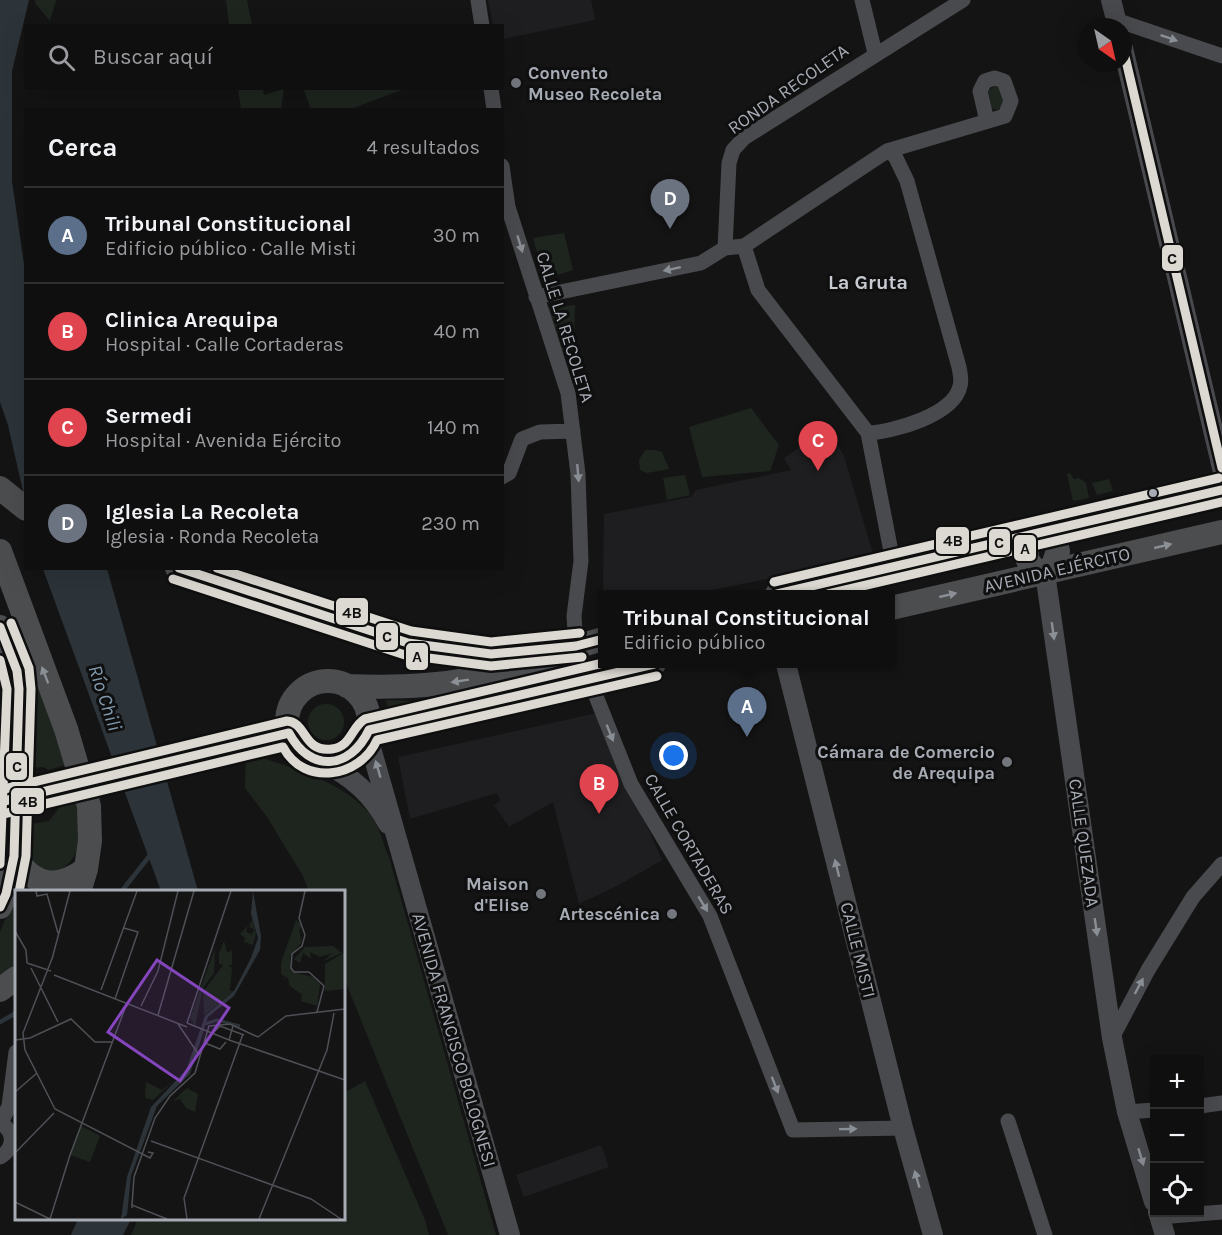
<!DOCTYPE html>
<html lang="es">
<head>
<meta charset="utf-8">
<style>
  :root { --surface:#0f0f10; --page:#1d1d1e; --text:#f1f3f6; --muted:#9b9c9f; --line:#2f2f30; --accent:#73767c }
  body { margin:0; font-family:Karla,sans-serif; background:var(--page); color:var(--text) }
  .controls { position:absolute; right:18px; bottom:18px; display:grid; overflow:hidden; border-radius:0px; box-shadow:0 6px 24px #0002 }
  .controls button { width:54px; height:54px; display:grid; place-items:center; padding:0; border:0; border-bottom:2px solid var(--line); background:var(--surface); color:var(--text); font:30px sans-serif }
  .compass { position:absolute; left:1078px; top:18px; width:54px; height:54px; border-radius:50%; background:var(--surface); box-shadow:0 6px 24px #0002; rotate:146deg }
  .you { position:absolute; left:674px; top:756px; width:21px; height:21px; margin:-15px; border:4px solid #fff; border-radius:50%; background:#1a73e8; box-shadow:0 0 0 9px #1a73e833 }
  .badge { display:grid; place-items:center; width:39px; height:39px; border-radius:50%; background:var(--accent); color:#fff; font-size:20px; font-weight:700 }
  .pin { position:absolute; translate:-50% -50px; filter:drop-shadow(0 2px 3px #0008) }
  .pin::after { content:''; position:absolute; top:32px; width:21px; height:18px; background:inherit; clip-path:polygon(0 0,100% 0,50% 100%) }
  .popup { position:absolute; left:598px; top:590px; width:297px; height:78px; box-sizing:border-box; display:grid; place-content:center; border-radius:0px; background:var(--surface); filter:drop-shadow(0 2px 4px #0005); font-size:20px; white-space:nowrap; color:var(--muted) }
  .popup b { font-size:22px; color:var(--text) }
  .popup::after { content:''; position:absolute; left:50%; top:100%; margin-left:-12px; border:12px solid transparent; border-top-color:var(--surface) }
  .list { margin:0; padding:0; list-style:none }
  h2 { display:flex; justify-content:space-between; align-items:center; height:78px; margin:0; padding:0 24px; font-size:26px }
  h2 small { font-size:20px; font-weight:400; color:var(--muted) }
  .list li { display:grid; grid-template-columns:39px 1fr auto; gap:18px; align-items:center; box-sizing:border-box; height:96px; padding:0 24px; border-top:2px solid var(--line) }
  .list b { display:block; font-size:22px; white-space:nowrap }
  .list p { margin:0; font-size:20px; white-space:nowrap; color:var(--muted) }
  .list em { font-size:20px; font-style:normal; color:var(--muted) }
  .icon { flex:none; width:33px; height:33px; fill:none; stroke:currentColor; stroke-width:2; stroke-linecap:round; stroke-linejoin:round }
  .map { position:relative; flex:none; width:1222px; height:1235px; overflow:hidden }
  .search { position:absolute; background:var(--surface); box-shadow:0 6px 24px #0002; left:24px; top:24px; width:480px; height:66px; display:flex; align-items:center; gap:15px; box-sizing:border-box; padding:0 21px; border-radius:0px; color:var(--muted); font-size:22px }
  .panel { position:absolute; background:var(--surface); box-shadow:0 6px 24px #0002; left:24px; top:108px; width:480px; height:462px; border-radius:0px }
  .map>svg:first-child { display:block }
  .built { fill:#1e1e20 }
  .green { fill:#1e251f }
  .water { fill:#2c3439 }
  .lines { fill:none; stroke-linecap:round; stroke-linejoin:round }
  .stream { stroke:#2c3439; stroke-width:4.5 }
  .minor { stroke:#494a4d; stroke-width:15 }
  .tertiary { stroke:#494a4d; stroke-width:20 }
  .primary { stroke:#4b4d4f; stroke-width:24 }
  .primary-bridge { stroke:#4b4d4f; stroke-width:24 }
  .bus-1-casing { stroke:#0f0f10; stroke-width:14 }
  .bus-2-casing { stroke:#0f0f10; stroke-width:14 }
  .bus-3-casing { stroke:#0f0f10; stroke-width:14 }
  .bus-1 { stroke:#dbd9d1; stroke-width:9 }
  .bus-2 { stroke:#dbd9d1; stroke-width:9 }
  .bus-3 { stroke:#dbd9d1; stroke-width:9 }
  .oneway { fill:#8a8e95 }
  .oneway2 { fill:#8b8f96 }
  .poi-dot { fill:#73767c; stroke:#0f0f10; stroke-width:2 }
  .bus-dot { fill:#a6abb4; stroke:#0f0f10; stroke-width:2 }
  .labels { text-anchor:middle; dominant-baseline:central; stroke-width:6; stroke-linejoin:round; paint-order:stroke }
  .poi-label { font-size:18px; font-weight:bold; fill:#a6abb4; stroke:#0f0f10; text-anchor:end }
  .street-label { font-size:18px; fill:#a6abb4; stroke:#0f0f10 }
  .neighbourhood-label { font-size:20px; font-weight:bold; fill:#c7cad1; stroke:#0f0f10 }
  .water-label { font-size:20px; font-style:italic; fill:#8099ad; stroke:#0f0f10 }
  .inset-river { fill:none; stroke:#2c3439; stroke-width:3 }
  .inset-road { fill:none; stroke:#4e5055; stroke-width:1.5 }
  .view { fill:#8445bd; fill-opacity:0.15; stroke:#8445bd; stroke-width:3 }
  .inset-edge { fill:none; stroke:#a6abb4; stroke-width:3 }
  .line-badge { stroke:#0f0f10; stroke-width:2 }
  .pale-badge-label { font-size:16px; text-anchor:middle; font-weight:bold; fill:#111 }
</style>
</head>
<body>
<div class="map">
<svg width="1222" height="1235" viewBox="0 0 1222 1235">
  <rect width="100%" height="100%" fill="#141415"/>
  <!-- built -->
  <path class="built" d="M488 0H591L595 20 503 39 502 26 493 25Z
    M828 427 844 456 874 557 693 594H603L604 514 691 497 696 490 791 470 784 458Z
    M597 713 662 860 619 885 579 904 553 802 509 827 494 805 500 801 497 793 410 819 398 757Z
    M601 1145 609 1167 524 1197 516 1175Z"/>
  <!-- green -->
  <path class="green" d="M35 0H56L50 21 35 3Z
    M226 0H247L252 25H229Z
    M995 86 998 87 1004 104 999 110 992 109 988 91Z
    M309 88H404V89L351 109 311 110 304 90Z
    M238 89H263L264 95 284 89 281 109H241Z
    M564 233 573 270 545 279 533 238Z
    M575 305 574 350 561 354 548 308Z
    M751 408 779 445 770 471 702 477 689 427Z
    M654 450 662 452 669 469 647 473 640 470 639 460 645 450Z
    M1070 473 1074 479 1079 478 1086 483 1089 498 1073 501 1067 474Z
    M685 475 690 495 667 500 663 478Z
    M1109 479 1113 491 1097 495 1092 483Z
    M37 680 68 764 49 770 43 767 29 768Z
    M386 700 434 702 389 714Z
    M308 722a18 18 0 1 1 36 0a18 18 0 1 1-36 0Z
    M246 753C287 766 341 780 370 814 379 825 383 844 389 857L496 1235H448L344 978V892L309 891 303 876 267 817 245 788Z
    M80 802C83 836 85 854 55 874L29 869 21 856 24 825 49 821 63 803Z
    M16 894V963L0 976V932Z
    M365 1081 425 1220 429 1235H131L138 1219 344 1218V1093Z"/>
  <!-- water -->
  <path class="water" d="M0 0H29L12 71V181L26 278 25 500 8 425 0 402Z
    M43 569H107L198 891H161Z
    M78 1219V1218L131 1219 123 1235H71Z"/>
  <g class="lines">
    <!-- stream -->
    <path class="stream" d="M121 892 151 854
      M0 1022 16 1013"/>
    <!-- minor -->
    <path class="minor" d="M478 0 482 26
      M862 0 875 53
      M1116 20 1222 56
      M491 88 494 110
      M502 166 508 207 568 393 578 474 581 561 574 616 576 646 631 784 710 916 793 1130 903 1128
      M744 246 758 290 868 433 894 567
      M725 248 729 163 733 150 744 138 963 0
      M536 297 701 263 725 248 744 246 887 151 1005 116 1011 101 1004 81 995 78 985 81 980 91 987 121
      M868 433C893 432 954 415 960 386 962 380 960 373 959 367L907 181 895 156 887 151
      M502 477 509 473 522 439 540 432 573 431
      M1112 1038 1148 970 1193 897 1222 864
      M1200 1106 1222 1103
      M1127 1112 1154 1110
      M1008 1121 1045 1235
      M0 1123C15 1131 15 1148 0 1157
      M1 1123 9 1106 16 1052
      M1159 1217 1222 1212"/>
    <!-- tertiary -->
    <path class="tertiary" d="M1111 0 1118 27
      M1123 48 1222 468
      M1045 573 1112 1038 1127 1112 1154 1202
      M786 664 903 1128 933 1235
      M367 734 510 1235
      M321 762C351 775 373 795 388 824
      M1158 1212 1165 1235"/>
    <!-- primary -->
    <path class="primary" d="M0 488 26 509
      M1039 533 1055 542 1058 551 1052 568 1045 573C1022 567 1021 546 1039 533Z
      M0 551 66 729 89 806 90 841 86 869 79 892
      M177 568 408 643 491 654 576 646
      M777 594 1222 490
      M891 608 1222 532
      M0 627 17 671 19 689 14 856 6 894 0 907
      M287 722a41 41 0 1 1 82 0a41 41 0 1 1-82 0Z
      M347 686C400 688 451 686 503 672 537 663 569 648 603 639
      M369 730 654 664
      M186 758 289 733
      M14 856C34 887 57 890 86 869
      M0 990 16 978"/>
    <!-- primary-bridge -->
    <path class="primary-bridge" d="M0 802 186 758"/>
    <defs>
      <path id="bus-1" d="M1123 48 1222 468
        M179 568 408 643 491 654 576 646 603 639
        M777 594 1222 490
        M0 627 17 671 19 689 14 856 6 894 0 907
        M369 730 654 664
        M289 733C310 773 350 770 369 730
        M0 802 289 733"/>
      <path id="bus-2" d="M173 579 405 655 491 666 582 657
        M828 594 1222 502
        M0 660 7 689 0 864
        M3 814 283 747C304 787 360 778 377 740L657 676"/>
      <path id="bus-3" d="M217 568 411 631 491 642 580 633
        M774 582 1219 478
        M11 623 29 668 31 689 26 856 19 892
        M0 790 287 721C307 722 303 753 332 749 352 746 351 727 365 719L603 663"/>
    </defs>
    <!-- bus-1 casing -->
    <use href="#bus-1" class="bus-1-casing"/>
    <!-- bus-2 casing -->
    <use href="#bus-2" class="bus-2-casing"/>
    <!-- bus-3 casing -->
    <use href="#bus-3" class="bus-3-casing"/>
    <!-- bus-1 -->
    <use href="#bus-1" class="bus-1"/>
    <!-- bus-2 -->
    <use href="#bus-2" class="bus-2"/>
    <!-- bus-3 -->
    <use href="#bus-3" class="bus-3"/>
  </g>
  <!-- one-way arrows -->
  <defs><path id="oneway-solid" d="M-6-.8H1V-3.2L6.5 0L1 3.2V.8H-6Z" transform="scale(1.5)"/></defs>
  <g class="oneway">
    <use href="#oneway-solid" transform="translate(1169 38) rotate(19)"/>
    <use href="#oneway-solid" transform="translate(520 244) rotate(73)"/>
    <use href="#oneway-solid" transform="translate(672 269) rotate(168)"/>
    <use href="#oneway-solid" transform="translate(578 473) rotate(85)"/>
    <use href="#oneway-solid" transform="translate(1053 631) rotate(82)"/>
    <use href="#oneway-solid" transform="translate(610 733) rotate(68)"/>
    <use href="#oneway-solid" transform="translate(378 769) rotate(-106)"/>
    <use href="#oneway-solid" transform="translate(837 868) rotate(-104)"/>
    <use href="#oneway-solid" transform="translate(703 904) rotate(59)"/>
    <use href="#oneway-solid" transform="translate(1096 927) rotate(82)"/>
    <use href="#oneway-solid" transform="translate(1139 986) rotate(-62)"/>
    <use href="#oneway-solid" transform="translate(775 1085) rotate(69)"/>
    <use href="#oneway-solid" transform="translate(848 1129) rotate(-1)"/>
    <use href="#oneway-solid" transform="translate(1141 1157) rotate(73)"/>
    <use href="#oneway-solid" transform="translate(917 1179) rotate(-106)"/>
  </g>
  <g class="oneway2">
    <use href="#oneway-solid" transform="translate(1163 546) rotate(-13)"/>
    <use href="#oneway-solid" transform="translate(948 595) rotate(-13)"/>
    <use href="#oneway-solid" transform="translate(45 675) rotate(-111)"/>
    <use href="#oneway-solid" transform="translate(460 681) rotate(171)"/>
  </g>
  <!-- markers -->
  <g class="poi-dot">
    <circle cx="516" cy="83" r="6"/>
    <circle cx="1007" cy="762" r="6"/>
    <circle cx="541" cy="894" r="6"/>
    <circle cx="672" cy="914" r="6"/>
  </g>
  <circle class="bus-dot" cx="1153" cy="493" r="5"/>
  <g class="labels">
    <!-- poi labels -->
    <g class="poi-label">
      <text x="528" y="73" text-anchor="start">Convento<tspan x="528" dy="21">Museo Recoleta</tspan></text>
      <text x="995" y="752">Cámara de Comercio<tspan x="995" dy="21">de Arequipa</tspan></text>
      <text x="529" y="884">Maison<tspan x="529" dy="21">d'Elise</tspan></text>
      <text x="660" y="914">Artescénica</text>
    </g>
    <!-- street labels -->
    <g class="street-label">
      <text transform="translate(788 89) rotate(-35)">RONDA RECOLETA</text>
      <text transform="translate(565 327) rotate(73)">CALLE LA RECOLETA</text>
      <text transform="translate(1057 570) rotate(-13)">AVENIDA EJÉRCITO</text>
      <text transform="translate(1084 843) rotate(82)">CALLE QUEZADA</text>
      <text transform="translate(689 844) rotate(60)">CALLE CORTADERAS</text>
      <text transform="translate(858 950) rotate(76)">CALLE MISTI</text>
      <text transform="translate(454 1040) rotate(74)">AVENIDA FRANCISCO BOLOGNESI</text>
    </g>
    <!-- neighbourhood labels -->
    <g class="neighbourhood-label">
      <text x="868" y="282">La Gruta</text>
    </g>
    <!-- water labels -->
    <g class="water-label">
      <text transform="translate(105 698) rotate(72)">Río Chili</text>
    </g>
  </g>
  <!-- overview -->
  <g transform="translate(15 890)">
    <rect width="330" height="330" fill="#141415"/>
    <path d="M237 29 241 43 238 55 229 52 230 48 225 44 233 36 231 42 237 44 239 39 234 37ZM281 30 287 35 284 41 287 52 275 67 277 82 298 87 305 94 302 116 286 111 287 105 274 95 273 87 267 90 271 87 266 84V73ZM209 51 212 62 217 61V75H213L217 78 215 101H219L189 126 188 102 208 75 204 74V63ZM318 56 327 63 309 71 317 63 305 67 295 62 296 69 288 63 285 73 279 69 290 57ZM200 58 199 83 188 98 180 137 175 128ZM330 62V99L310 101V74ZM163 187 138 210 130 208 131 192 147 200ZM172 198 183 204 180 222 171 218 165 209 158 211ZM66 236 85 246 75 272 55 265Z" fill="#1e251f"/>
    <path d="M238 1 246 46 245 60 219 106 193 127 175 184 142 216 116 286 112 325 106 329 112 287 136 217 171 180 190 126 219 101 236 68 243 48 236 24Z" fill="#2c3439"/>
    <path class="inset-river" d="M190 134 202 130 225 136"/>
    <path class="inset-road" d="M21 1 22 6 32 4 43 43M290 1 284 28 290 45 287 56 277 64 276 78 279 82H294M0 41 11 60 12 73M38 66 8 143 10 160 40 219 135 268 138 263 133 262M37 69 55 1M12 73 36 81M16 78 43 132M294 82 309 96 302 122M39 85 172 137M86 100 122 1M100 109 123 42 109 38M126 116 143 81 163 1M143 125 179 1M172 133 216 1M172 133 214 150 218 136M163 134 184 165M0 150 15 148 56 129 80 152H98M214 150 330 190M190 151 205 136 229 145M190 153 205 159 211 152M0 202 22 183M136 251 296 309 326 329M0 263 39 223M0 312 35 329M117 315 119 287 140 228 155 206 180 183 194 136 215 134 243 147 271 126 330 119M117 318V315L152 329M35 329 55 265 112 113M172 329 169 308 228 144M244 329 312 160 319 123"/>
    <path class="view" d="M142 70 214 118 165 191 93 142Z"/>
    <rect width="330" height="330" class="inset-edge"/>
  </g>
  <g class="line-badge">
    <rect x="1161" y="244" width="23" height="28" rx="6" fill="#dbd9d1"/>
    <rect x="935" y="526" width="35" height="29" rx="6" fill="#dbd9d1"/>
    <rect x="988" y="528" width="23" height="28" rx="6" fill="#dbd9d1"/>
    <rect x="1013" y="534" width="24" height="28" rx="6" fill="#dbd9d1"/>
    <rect x="335" y="597" width="34" height="29" rx="6" fill="#dbd9d1"/>
    <rect x="375" y="622" width="24" height="29" rx="6" fill="#dbd9d1"/>
    <rect x="405" y="642" width="24" height="29" rx="6" fill="#dbd9d1"/>
    <rect x="5" y="752" width="23" height="29" rx="6" fill="#dbd9d1"/>
    <rect x="10" y="787" width="35" height="28" rx="6" fill="#dbd9d1"/>
  </g>
  <g class="pale-badge-label">
    <text x="1172" y="264">C</text>
    <text x="953" y="546">4B</text>
    <text x="999" y="548">C</text>
    <text x="1025" y="554">A</text>
    <text x="352" y="618">4B</text>
    <text x="387" y="642">C</text>
    <text x="417" y="662">A</text>
    <text x="17" y="772">C</text>
    <text x="28" y="807">4B</text>
  </g>
</svg>
<div class="controls">
<button>+</button>
<button>−</button>
<button><svg class="icon" aria-label="locate" viewBox="0 0 24 24"><circle cx="12" cy="12" r="6"/><path d="M12 2v4M12 18v4M2 12h4M18 12h4"/></svg></button>
</div>
<svg class="compass" viewBox="-18 -18 36 36"><path d="M0-13l5 13h-10z" fill="#e53935"/><path d="M0 13l5-13h-10z" fill="#9b9c9f"/></svg>
<div class="you"></div>
<div class="pin badge" style="left:747px;top:737px;background:#5c6f8a">A</div>
<div class="popup"><b>Tribunal Constitucional</b>Edificio público</div>
<div class="pin badge" style="left:599px;top:814px;background:#e0444e">B</div>
<div class="pin badge" style="left:818px;top:471px;background:#e0444e">C</div>
<div class="pin badge" style="left:670px;top:229px;background:#6b7280">D</div>
<div class="search"><svg class="icon" aria-label="search" viewBox="0 0 24 24"><circle cx="10" cy="10" r="6"/><path d="M15 15l6 6"/></svg>Buscar aquí</div>
<section class="panel">
<h2>Cerca<small>4 resultados</small></h2>
<ul class="list">
<li><span class="badge" style="background:#5c6f8a">A</span><div><b>Tribunal Constitucional</b><p>Edificio público · Calle Misti</p></div><em>30 m</em></li>
<li><span class="badge" style="background:#e0444e">B</span><div><b>Clinica Arequipa</b><p>Hospital · Calle Cortaderas</p></div><em>40 m</em></li>
<li><span class="badge" style="background:#e0444e">C</span><div><b>Sermedi</b><p>Hospital · Avenida Ejército</p></div><em>140 m</em></li>
<li><span class="badge" style="background:#6b7280">D</span><div><b>Iglesia La Recoleta</b><p>Iglesia · Ronda Recoleta</p></div><em>230 m</em></li>
</ul>
</section>
</div>
</body>
</html>
